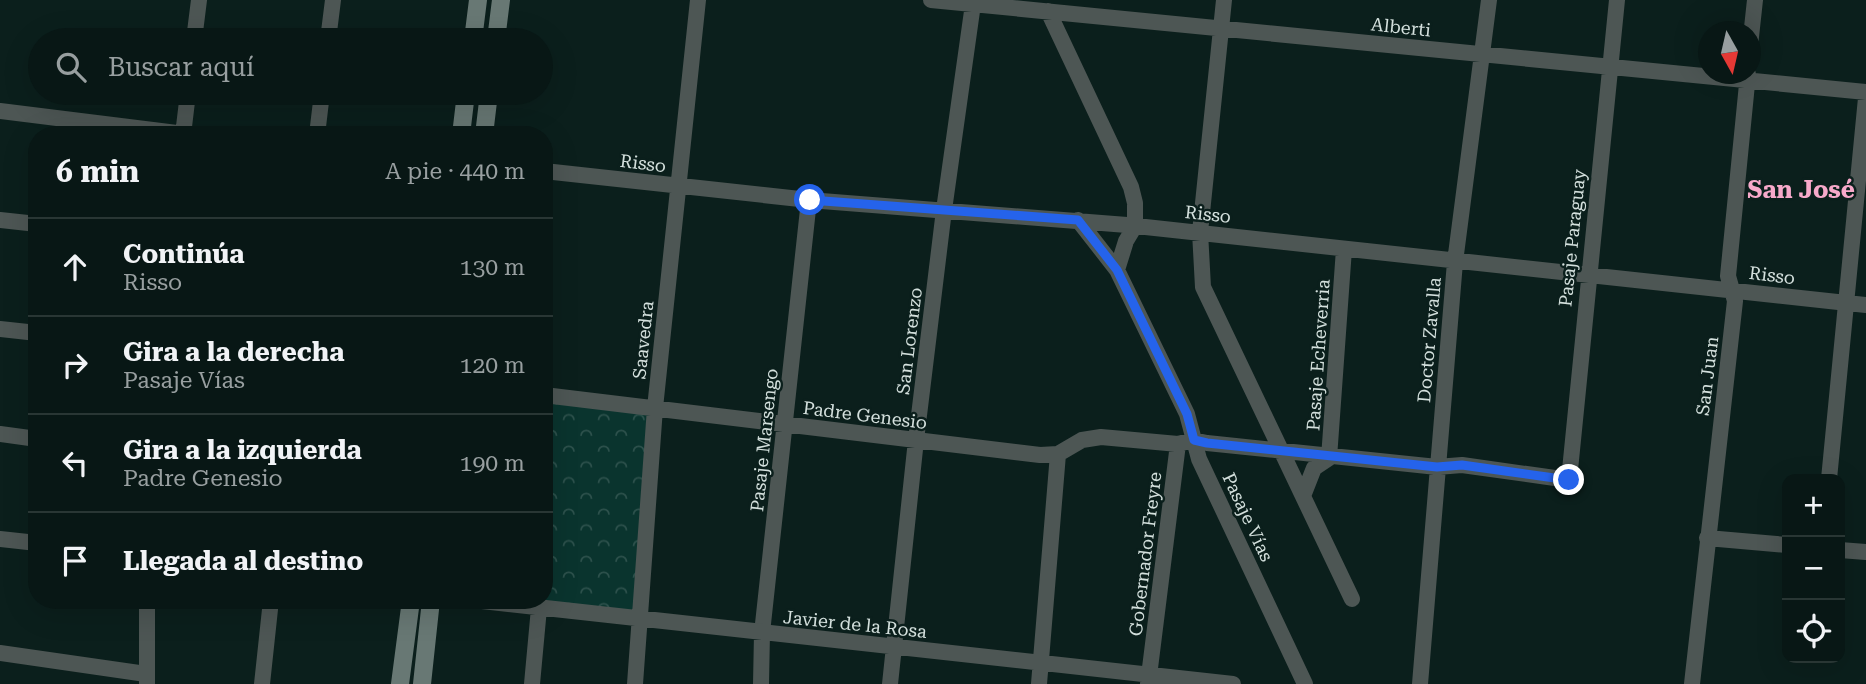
<!DOCTYPE html>
<html lang="es">
<head>
<meta charset="utf-8">
<style>
  :root { --surface:#081715; --page:#162422; --text:#f1f3f6; --muted:#989fa0; --line:#293634 }
  body { margin:0; font-family:"Roboto Serif",serif; background:var(--page); color:var(--text) }
  .controls { position:absolute; right:21px; bottom:21px; display:grid; overflow:hidden; border-radius:14px; box-shadow:0 7px 28px #0002 }
  .controls button { width:63px; height:63px; display:grid; place-items:center; padding:0; border:0; border-bottom:2px solid var(--line); background:var(--surface); color:var(--text); font:35px sans-serif }
  .compass { position:absolute; left:1698px; top:21px; width:63px; height:63px; border-radius:50%; background:var(--surface); box-shadow:0 7px 28px #0002; rotate:172deg }
  .stop { position:absolute; width:21px; height:21px; margin:-16px; border:5px solid #2563eb; border-radius:50%; background:#fff }
  .stop.end { background:#2563eb; border-color:#fff; box-shadow:0 2px 7px #0008 }
  .list { margin:0; padding:0; list-style:none }
  h2 { display:flex; justify-content:space-between; align-items:center; height:91px; margin:0; padding:0 28px; font-size:30px }
  h2 small { font-size:23px; font-weight:400; color:var(--muted) }
  .list li { display:grid; grid-template-columns:46px 1fr auto; gap:21px; align-items:center; box-sizing:border-box; height:98px; padding:0 28px; border-top:2px solid var(--line) }
  .list b { display:block; font-size:26px; white-space:nowrap }
  .list p { margin:0; font-size:23px; white-space:nowrap; color:var(--muted) }
  .list em { font-size:23px; font-style:normal; color:var(--muted) }
  .icon { flex:none; width:38px; height:38px; fill:none; stroke:currentColor; stroke-width:2; stroke-linecap:round; stroke-linejoin:round }
  .map { position:relative; flex:none; width:1866px; height:684px; overflow:hidden }
  .search { position:absolute; background:var(--surface); box-shadow:0 7px 28px #0002; left:28px; top:28px; width:525px; height:77px; display:flex; align-items:center; gap:18px; box-sizing:border-box; padding:0 24px; border-radius:38px; color:var(--muted); font-size:26px }
  .panel { position:absolute; background:var(--surface); box-shadow:0 7px 28px #0002; left:28px; top:126px; width:525px; height:483px; border-radius:28px }
  .map>svg:first-child { display:block }
  .park { fill:url(#park-crowns) }
  .lines { fill:none; stroke-linecap:round; stroke-linejoin:round }
  .street { stroke:#4d5654; stroke-width:16 }
  .secondary { stroke:#687874; stroke-width:18 }
  .route { stroke:#2563eb; stroke-width:9 }
  .labels { text-anchor:middle; dominant-baseline:central; stroke-width:5; stroke-linejoin:round; paint-order:stroke }
  .street-label { font-size:18px; fill:#d4e0dd; stroke:#0b1f1c }
  .district-label { font-size:24px; font-weight:bold; fill:#f7a9ca; stroke:#0b1f1c }
</style>
</head>
<body>
<div class="map">
<svg width="1866" height="684" viewBox="0 0 1866 684">
  <defs>
    <pattern id="park-crowns" width="20" height="18" patternUnits="userSpaceOnUse" patternTransform="scale(1.75)"><rect width="20" height="18" fill="#0a342e"/><path d="M2 6a3 3 0 1 1 6 0M12 15a3 3 0 1 1 6 0" fill="none" stroke="#2d514c"/></pattern>
  </defs>
  <rect width="100%" height="100%" fill="#0b1f1c"/>
  <!-- park -->
  <path class="park" d="M544 396 653 410 636 616 544 600Z"/>
  <g class="lines">
    <!-- street -->
    <path class="street" d="M931 0 1866 92
      M1224 0 1200 232 1203 287 1352 599
      M1048 11 1131 187 1135 203V226L1126 241 1117 270
      M194 40 199 0
      M328 40 333 0
      M1750 46 1755 0
      M0 111 193 135
      M183 135 188 93
      M317 135 322 93
      M544 171 809 200 1127 225 1866 305
      M0 220 37 224
      M1078 220 1117 270 1187 414 1199 459 1305 684
      M0 329 37 333
      M544 395 1040 455 1058 454 1082 440 1101 437 1178 444
      M0 434 37 439
      M1829 479 1866 98
      M1303 496 1314 468 1329 458 1344 249
      M1707 538 1787 545
      M0 539 37 543
      M1840 550 1866 552
      M473 600 1233 684
      M0 653 146 674
      M147 684V600
      M262 684 271 600
      M532 684 539 608
      M635 684 655 408 698 0
      M761 684 762 633 809 200
      M890 684 916 440 944 210 973 4
      M1039 684 1058 454
      M1148 684 1178 444 1193 440 1207 443 1437 467 1462 465 1569 480 1617 0
      M1420 684 1455 262 1489 0
      M1692 684 1735 301 1728 276 1748 74"/>
    <!-- secondary -->
    <path class="secondary" d="M473 40 478 0
      M496 40 501 0
      M461 135 466 93
      M484 135 489 93
      M400 684 411 600
      M422 684 431 600"/>
  </g>
  <g class="lines">
    <!-- route -->
    <path class="route" d="M810 200 1078 220 1117 270 1187 414 1194 440 1207 443 1437 467 1462 465 1569 480"/>
  </g>
  <g class="labels">
    <!-- street labels -->
    <g class="street-label">
      <text transform="translate(1401 27) rotate(6)">Alberti</text>
      <text transform="translate(643 163) rotate(7)">Risso</text>
      <text transform="translate(1208 214) rotate(6)">Risso</text>
      <text transform="translate(1572 238) rotate(-84)">Pasaje Paraguay</text>
      <text transform="translate(1772 275) rotate(7)">Risso</text>
      <text transform="translate(643 340) rotate(-84)">Saavedra</text>
      <text transform="translate(1429 340) rotate(-85)">Doctor Zavalla</text>
      <text transform="translate(909 341) rotate(-83)">San Lorenzo</text>
      <text transform="translate(1318 355) rotate(-86)">Pasaje Echeverria</text>
      <text transform="translate(1707 376) rotate(-83)">San Juan</text>
      <text transform="translate(865 415) rotate(7)">Padre Genesio</text>
      <text transform="translate(764 440) rotate(-84)">Pasaje Marsengo</text>
      <text transform="translate(1248 517) rotate(65)">Pasaje Vías</text>
      <text transform="translate(1145 554) rotate(-83)">Gobernador Freyre</text>
      <text transform="translate(855 624) rotate(6)">Javier de la Rosa</text>
    </g>
    <!-- district labels -->
    <g class="district-label">
      <text x="1801" y="190">San José</text>
    </g>
  </g>
</svg>
<div class="controls">
<button>+</button>
<button>−</button>
<button><svg class="icon" aria-label="locate" viewBox="0 0 24 24"><circle cx="12" cy="12" r="6"/><path d="M12 2v4M12 18v4M2 12h4M18 12h4"/></svg></button>
</div>
<svg class="compass" viewBox="-18 -18 36 36"><path d="M0-13l5 13h-10z" fill="#e53935"/><path d="M0 13l5-13h-10z" fill="#989fa0"/></svg>
<div class="stop" style="left:810px;top:200px"></div>
<div class="stop end" style="left:1569px;top:480px"></div>
<div class="search"><svg class="icon" aria-label="search" viewBox="0 0 24 24"><circle cx="10" cy="10" r="6"/><path d="M15 15l6 6"/></svg>Buscar aquí</div>
<section class="panel">
<h2>6 min<small>A pie · 440 m</small></h2>
<ul class="list">
<li><svg class="icon" aria-label="ahead" viewBox="0 0 24 24"><path d="M12 20V5M6 11l6-6 6 6"/></svg><div><b>Continúa</b><p>Risso</p></div><em>130 m</em></li>
<li><svg class="icon" aria-label="right" viewBox="0 0 24 24"><path d="M7 20v-9h11M14 6l5 5-5 5"/></svg><div><b>Gira a la derecha</b><p>Pasaje Vías</p></div><em>120 m</em></li>
<li><svg class="icon" aria-label="left" viewBox="0 0 24 24"><path d="M17 20v-9H6M10 6l-5 5 5 5"/></svg><div><b>Gira a la izquierda</b><p>Padre Genesio</p></div><em>190 m</em></li>
<li><svg class="icon" aria-label="arrive" viewBox="0 0 24 24"><path d="M6 21V4h12l-3 4 3 4H6"/></svg><div><b>Llegada al destino</b></div></li>
</ul>
</section>
</div>
</body>
</html>
